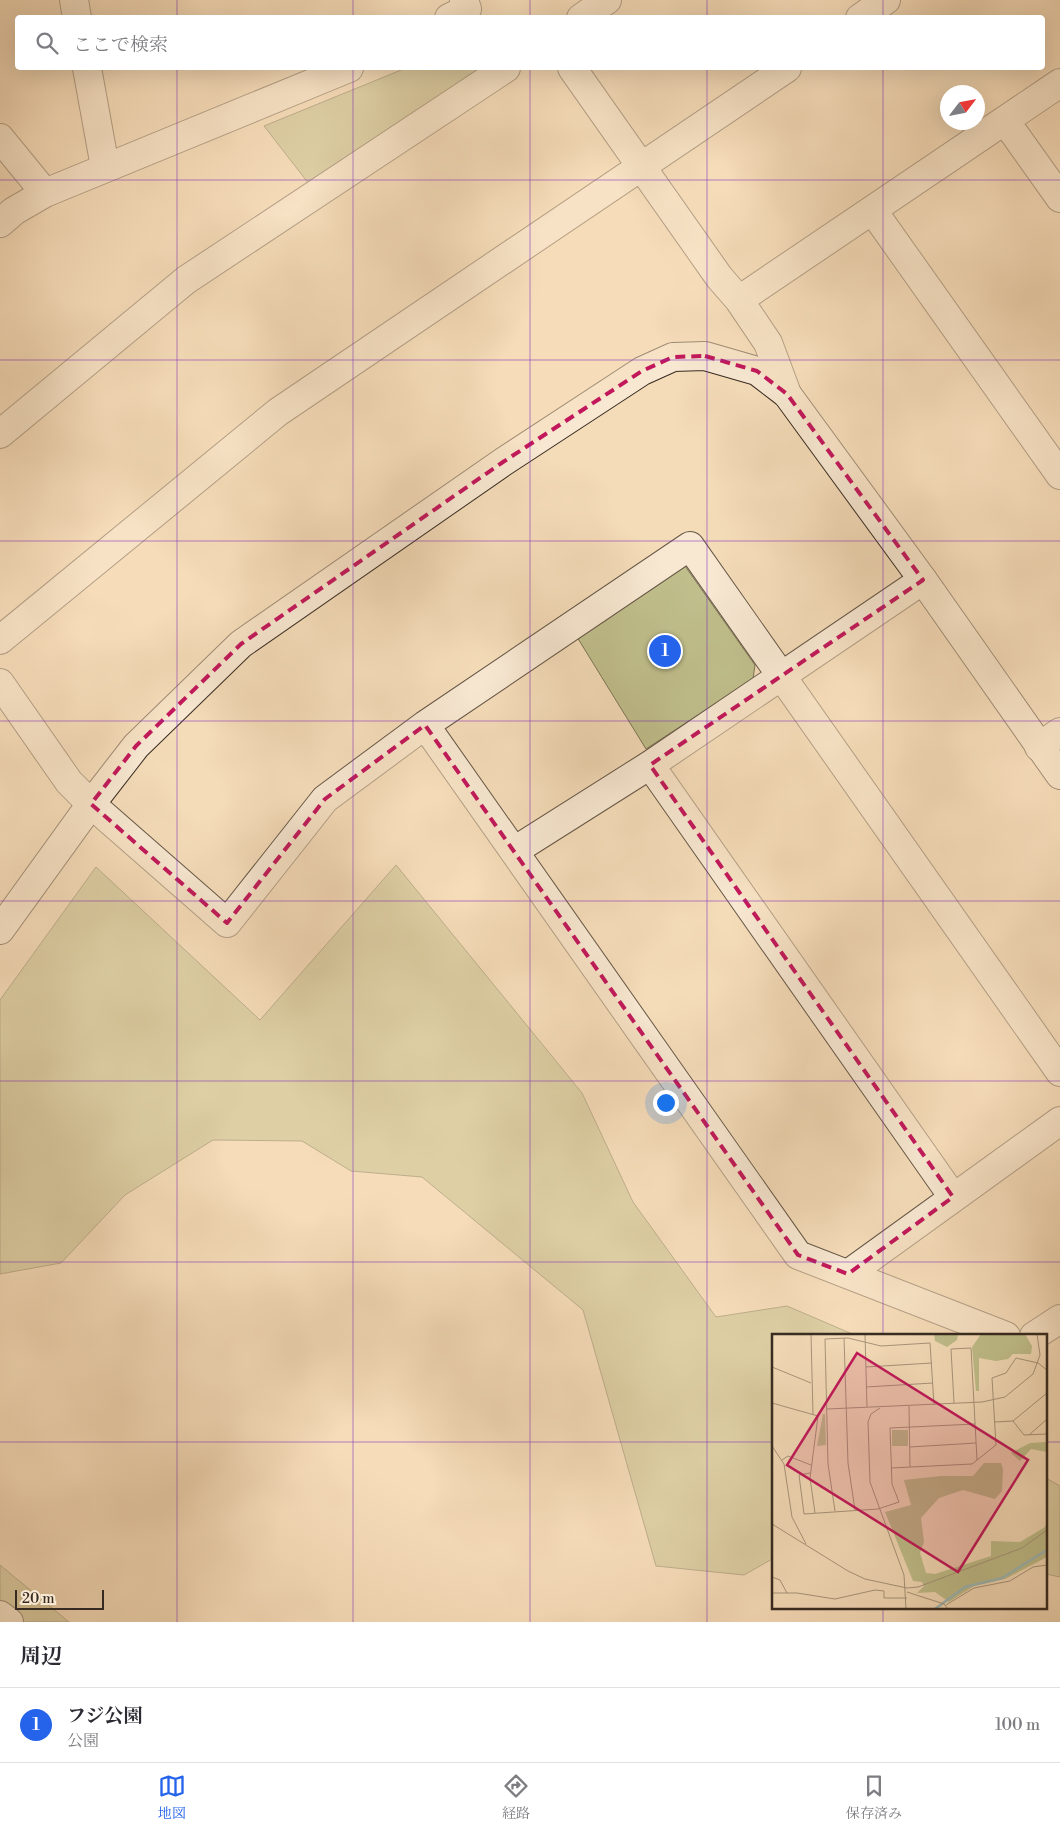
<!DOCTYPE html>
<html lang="ja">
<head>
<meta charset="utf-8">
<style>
  :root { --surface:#fff; --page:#f7f7f7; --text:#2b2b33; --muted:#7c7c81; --line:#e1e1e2; --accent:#2563eb }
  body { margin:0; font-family:"Libre Bodoni","Noto Serif JP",serif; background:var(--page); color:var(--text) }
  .compass { position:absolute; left:940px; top:85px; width:45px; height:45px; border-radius:50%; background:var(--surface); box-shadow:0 5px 20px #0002; rotate:58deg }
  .scale { position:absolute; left:15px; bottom:12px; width:89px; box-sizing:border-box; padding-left:5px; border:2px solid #372b21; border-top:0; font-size:14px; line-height:18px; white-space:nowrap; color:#372b21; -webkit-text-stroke:4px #f8e8d2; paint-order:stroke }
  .you { position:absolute; left:665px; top:1102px; width:18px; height:18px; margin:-12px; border:4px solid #fff; border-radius:50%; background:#1a73e8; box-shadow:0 0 0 8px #1a73e833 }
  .badge { display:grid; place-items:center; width:32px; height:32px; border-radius:50%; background:var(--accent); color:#fff; font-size:16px; font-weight:700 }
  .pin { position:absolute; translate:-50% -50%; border:2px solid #fff; box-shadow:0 1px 5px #0006 }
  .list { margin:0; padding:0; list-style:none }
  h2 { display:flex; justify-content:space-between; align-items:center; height:65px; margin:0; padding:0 20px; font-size:21px }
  h2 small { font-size:16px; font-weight:400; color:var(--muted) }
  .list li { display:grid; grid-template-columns:32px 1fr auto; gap:15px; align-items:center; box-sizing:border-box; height:75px; padding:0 20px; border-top:1px solid var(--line) }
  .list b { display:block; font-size:19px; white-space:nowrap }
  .list p { margin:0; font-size:16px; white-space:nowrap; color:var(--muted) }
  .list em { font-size:16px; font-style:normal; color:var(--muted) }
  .icon { flex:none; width:28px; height:28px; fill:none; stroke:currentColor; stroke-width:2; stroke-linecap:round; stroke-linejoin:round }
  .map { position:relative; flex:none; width:1060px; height:1622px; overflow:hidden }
  .search { position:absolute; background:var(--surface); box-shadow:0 5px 20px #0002; left:15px; right:15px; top:15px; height:55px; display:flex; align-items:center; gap:12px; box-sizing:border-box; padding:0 18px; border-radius:5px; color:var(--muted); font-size:19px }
  .sheet { height:140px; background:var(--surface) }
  nav { display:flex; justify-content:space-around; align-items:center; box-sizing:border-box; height:70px; border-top:1px solid var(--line); background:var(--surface); font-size:14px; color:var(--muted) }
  nav a { display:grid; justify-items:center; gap:2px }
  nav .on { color:var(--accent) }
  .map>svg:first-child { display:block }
  .green { fill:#c0bf8c; stroke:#7c7556 }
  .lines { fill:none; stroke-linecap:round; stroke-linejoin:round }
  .street-casing { stroke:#665747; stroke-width:30 }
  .secondary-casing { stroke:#372b21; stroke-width:30 }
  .street { stroke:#f8e8d2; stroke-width:28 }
  .secondary { stroke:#f8e8d2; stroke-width:28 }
  .marked { fill:none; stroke:#c2185b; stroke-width:4; stroke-dasharray:10 6; stroke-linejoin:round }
  .grid { fill:none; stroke:#7b2cbf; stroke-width:1; stroke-opacity:0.55 }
  .inset-river { fill:none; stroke:#9fbab8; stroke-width:2.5 }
  .inset-road { fill:none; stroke:#a9957c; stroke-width:1 }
  .view { fill:#c2185b; fill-opacity:0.15; stroke:#c2185b; stroke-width:2.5 }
  .inset-edge { fill:none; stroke:#372b21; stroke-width:2.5 }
</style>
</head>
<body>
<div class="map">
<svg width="1060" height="1622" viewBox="0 0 1060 1622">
  <rect width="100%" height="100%" fill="#f5dcb9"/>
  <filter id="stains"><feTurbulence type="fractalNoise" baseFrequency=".004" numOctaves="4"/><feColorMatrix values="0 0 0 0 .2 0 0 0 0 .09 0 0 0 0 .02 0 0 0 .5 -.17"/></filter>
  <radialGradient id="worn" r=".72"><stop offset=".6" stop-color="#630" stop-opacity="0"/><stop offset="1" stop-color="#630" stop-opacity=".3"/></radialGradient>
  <!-- green -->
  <path class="green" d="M406 68H480L309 184 264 126Z
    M685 566 755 665 753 679 646 749 577 637Z
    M396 865 582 1093 633 1202 716 1317 787 1306 857 1336H774V1558L744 1575 656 1566 583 1310 422 1177 351 1171 302 1141 213 1140 125 1195 61 1263 0 1274V1000L96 867 260 1020Z
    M1046 1478 1060 1486V1577L1046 1574Z
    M0 1565 69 1622H0Z"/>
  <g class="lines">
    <defs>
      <path id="street" d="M74 0 77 18
        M449 18 467 9 464 0
        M581 18 607 0
        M860 18 886 0
        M87 68 105 167
        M572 68 719 277 739 300 768 343 787 394
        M1006 122 1060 198
        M0 138 45 193
        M873 211 1060 475
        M0 223 14 211 45 193 349 68
        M739 300 1060 83
        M0 434 186 280 506 68
        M0 640 278 412 787 68
        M0 683 69 782 91 804 227 923 325 799 425 725 690 546 1060 1072
        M425 725 798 1255 1006 1336
        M1039 747 1060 732
        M650 765 953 1197
        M514 851 650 765 923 580
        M848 1274 1060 1121
        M1034 1336 1060 1319"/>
      <path id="secondary" d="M0 930 91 804 136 746 241 644 503 462 642 371 673 357 705 356 757 371 787 394 923 580 1060 775
        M0 1615 9 1622"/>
    </defs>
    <!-- street casing -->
    <use href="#street" class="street-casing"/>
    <!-- secondary casing -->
    <use href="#secondary" class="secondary-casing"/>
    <!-- street -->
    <use href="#street" class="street"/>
    <!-- secondary -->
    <use href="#secondary" class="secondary"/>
  </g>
  <!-- marked area -->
  <path d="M0 0H1060V1622H0ZM705 356 757 371 787 394 923 580 650 765 953 1197 848 1274 798 1255 425 725 325 799 227 923 91 804 136 746 241 644 503 462 642 371 673 357Z" fill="#f5dcb9" fill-opacity=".55" fill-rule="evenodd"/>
  <path class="marked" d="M705 356 757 371 787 394 923 580 650 765 953 1197 848 1274 798 1255 425 725 325 799 227 923 91 804 136 746 241 644 503 462 642 371 673 357Z"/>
  <!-- grid -->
  <path class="grid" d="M177 0V18M353 0V18M530 0V18M707 0V18M883 0V18M177 68V1622M353 68V1622M530 68V1622M707 68V1622M883 68V1336M0 180H1060M0 360H1060M0 541H1060M0 721H1060M0 901H1060M0 1081H1060M0 1262H1060M0 1442H774M1046 1442H1060M883 1608V1622"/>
  <!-- overview -->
  <g transform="translate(772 1334)">
    <rect width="275" height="275" fill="#f5dcb9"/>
    <path d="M162 0H186L185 6 175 13 163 7ZM209 0H253L260 12 259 20H241L236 25 224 27 207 24V57H204L200 13ZM51 80H53L54 111 45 112ZM120 96H136V112H120ZM274 108 275 118 259 115 248 127 239 119 258 109ZM212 129H229L231 135 230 157 223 165 191 156 167 164 149 184 152 208 148 219 154 239 163 240 219 222V207L248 208 273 193 275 186V223L233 245 202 252 177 268 163 258 145 259 152 252 150 248 141 247 113 178 139 171 132 146 169 142H201Z" fill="#c0bf8c"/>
    <path class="inset-river" d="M163 275 193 253 230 244 275 216"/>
    <path class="inset-road" d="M39 0 41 81M93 0 95 73M72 4 76 129 83 176M0 33 39 49M94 33 160 29M94 53 161 49M0 69 46 82 38 144 43 179M182 69 179 15 199 14 205 126M137 72 138 133M108 74 99 80 96 88 98 148 132 241 134 275M55 75 210 68 233 63 261 40 268 21 265 0M241 87 252 101 275 100M223 88 241 87 275 59M257 101 275 85M0 112 12 130 20 183 34 210M138 113 204 109M10 126 16 122 39 131M119 134 200 130 224 111 220 44 234 39 244 24 266 29 275 36M38 139 27 141 32 180 106 175 127 168 120 150 118 94 203 90M63 177 56 130 53 5 76 4 109 12 158 9 162 71M0 190 76 237 93 245 135 254 146 253 250 214 275 196M0 243 8 246 15 259M135 258 172 270 176 275M0 259H25L63 265 103 256 112 257V264H135M174 271 202 254 238 247 261 233 275 231"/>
    <path class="view" d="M85 19 256 126 186 238 15 131Z"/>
    <rect width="275" height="275" class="inset-edge"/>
  </g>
  <rect width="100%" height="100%" filter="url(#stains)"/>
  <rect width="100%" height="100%" fill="url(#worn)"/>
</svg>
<svg class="compass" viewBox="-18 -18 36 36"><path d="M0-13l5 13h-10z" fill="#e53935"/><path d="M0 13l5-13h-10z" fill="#7c7c81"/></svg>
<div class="scale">20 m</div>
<div class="you"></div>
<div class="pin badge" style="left:665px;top:651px">1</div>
<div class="search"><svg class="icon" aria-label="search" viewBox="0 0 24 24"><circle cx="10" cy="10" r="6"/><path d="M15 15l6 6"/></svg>ここで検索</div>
</div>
<section class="sheet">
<h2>周辺<small></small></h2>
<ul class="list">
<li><span class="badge">1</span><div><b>フジ公園</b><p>公園</p></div><em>100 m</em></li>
</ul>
</section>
<nav>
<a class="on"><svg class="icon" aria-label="map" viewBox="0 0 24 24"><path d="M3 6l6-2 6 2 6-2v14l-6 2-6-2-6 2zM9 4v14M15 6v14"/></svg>地図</a>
<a><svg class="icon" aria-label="directions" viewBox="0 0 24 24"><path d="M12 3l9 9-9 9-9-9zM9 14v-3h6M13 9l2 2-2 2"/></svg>経路</a>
<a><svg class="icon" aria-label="saved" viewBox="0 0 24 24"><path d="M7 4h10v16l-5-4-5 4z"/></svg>保存済み</a>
</nav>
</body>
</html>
